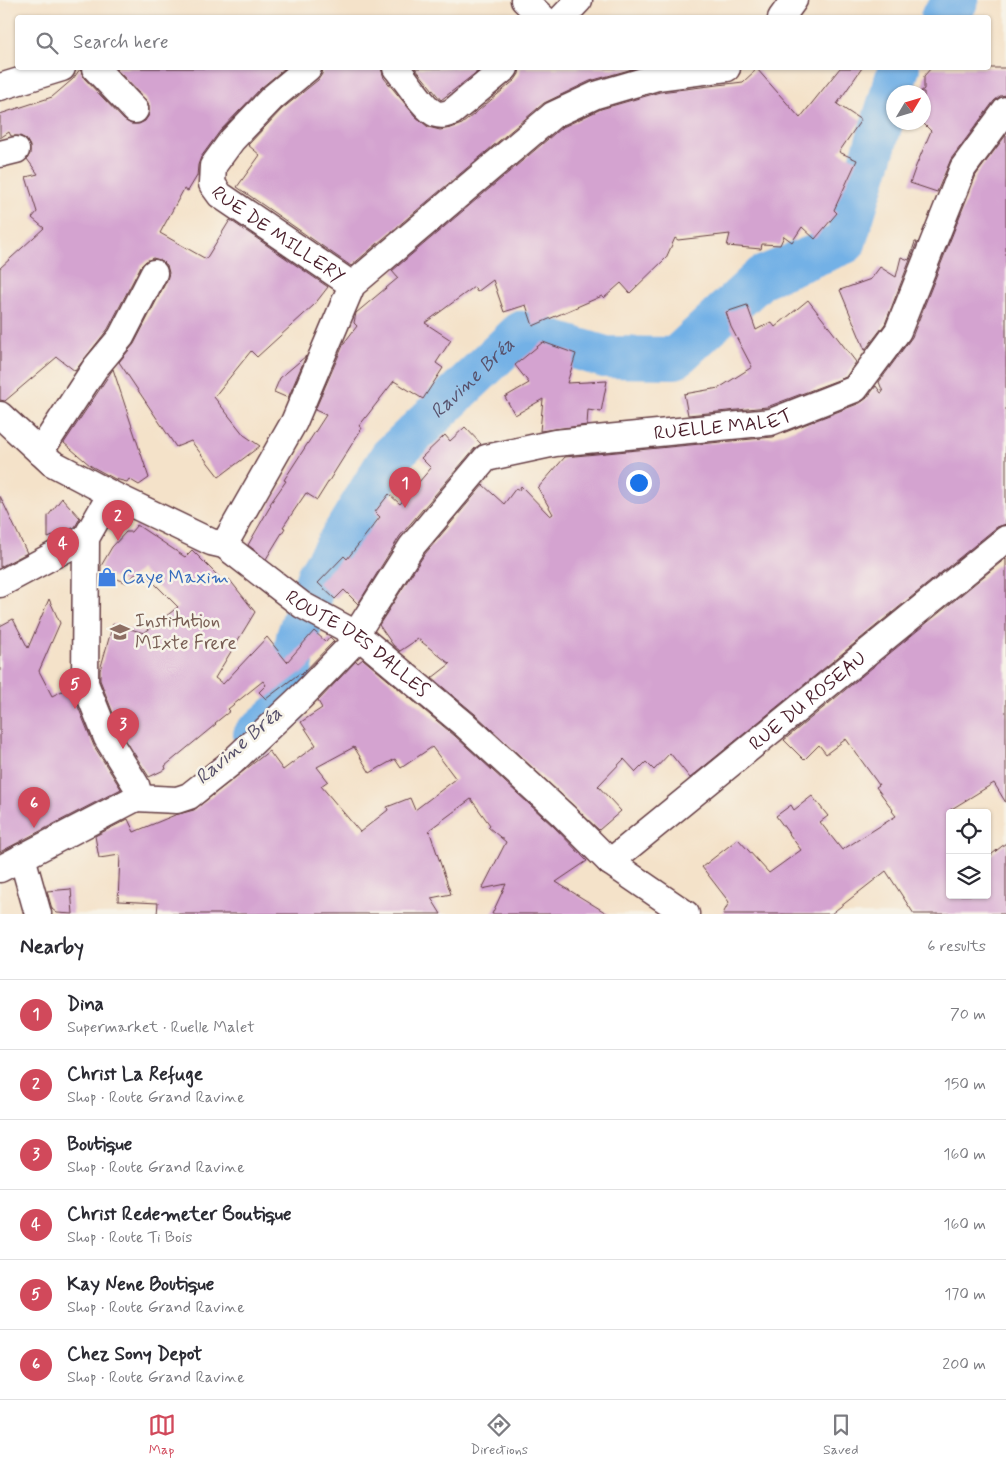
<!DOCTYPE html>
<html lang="en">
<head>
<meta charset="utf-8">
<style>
  :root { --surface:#fff; --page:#f7f7f7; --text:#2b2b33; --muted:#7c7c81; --line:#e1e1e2; --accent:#d1495b }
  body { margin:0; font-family:Mynerve,sans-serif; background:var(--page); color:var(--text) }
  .controls { position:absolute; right:15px; bottom:15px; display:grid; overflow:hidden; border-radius:5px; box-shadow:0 1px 4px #0004 }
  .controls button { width:45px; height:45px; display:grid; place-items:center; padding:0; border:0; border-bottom:1px solid var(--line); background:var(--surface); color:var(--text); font:25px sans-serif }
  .compass { position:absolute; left:886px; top:85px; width:45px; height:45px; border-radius:50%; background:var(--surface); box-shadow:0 1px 4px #0004; rotate:52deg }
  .you { position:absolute; left:638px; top:482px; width:18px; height:18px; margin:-12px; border:4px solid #fff; border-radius:50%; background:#1a73e8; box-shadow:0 0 0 8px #1a73e833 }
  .badge { display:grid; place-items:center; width:32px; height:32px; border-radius:50%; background:var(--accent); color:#fff; font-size:16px; font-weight:700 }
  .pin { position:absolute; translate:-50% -41px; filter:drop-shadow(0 1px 2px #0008) }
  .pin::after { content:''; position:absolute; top:26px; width:18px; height:15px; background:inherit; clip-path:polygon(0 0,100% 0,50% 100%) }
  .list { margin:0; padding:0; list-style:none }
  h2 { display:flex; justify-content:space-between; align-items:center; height:65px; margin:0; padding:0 20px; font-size:21px }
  h2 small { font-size:16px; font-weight:400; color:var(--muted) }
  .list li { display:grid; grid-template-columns:32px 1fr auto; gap:15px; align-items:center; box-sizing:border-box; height:70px; padding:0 20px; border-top:1px solid var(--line) }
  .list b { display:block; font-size:19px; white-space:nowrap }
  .list p { margin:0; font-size:16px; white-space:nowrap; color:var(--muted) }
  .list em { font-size:16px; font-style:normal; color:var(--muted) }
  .icon { flex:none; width:28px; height:28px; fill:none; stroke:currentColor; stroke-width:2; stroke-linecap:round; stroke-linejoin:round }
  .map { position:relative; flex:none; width:1006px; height:914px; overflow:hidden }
  .search { position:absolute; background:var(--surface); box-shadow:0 1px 4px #0004; left:15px; right:15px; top:15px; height:55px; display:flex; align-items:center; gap:12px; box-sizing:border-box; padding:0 18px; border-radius:5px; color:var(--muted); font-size:19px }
  .sheet { height:485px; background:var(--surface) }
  nav { display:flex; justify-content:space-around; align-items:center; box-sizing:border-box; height:70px; border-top:1px solid var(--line); background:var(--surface); font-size:14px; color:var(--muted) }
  nav a { display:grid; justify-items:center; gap:2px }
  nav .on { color:var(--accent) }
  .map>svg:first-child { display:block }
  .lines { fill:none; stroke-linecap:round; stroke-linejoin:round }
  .river { stroke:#73b1e6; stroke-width:42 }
  .building { fill:#d4a3d0; fill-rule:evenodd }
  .street-casing { stroke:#643c43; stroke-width:29 }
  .street { stroke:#fff; stroke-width:26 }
  .labels { text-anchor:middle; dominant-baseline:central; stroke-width:5; stroke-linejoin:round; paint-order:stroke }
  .street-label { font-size:19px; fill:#4a1f2b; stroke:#f7f3e8 }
  .shop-label { font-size:19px; fill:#366cbe; stroke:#f7f3e8; text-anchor:start }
  .education-label { font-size:19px; fill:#785e54; stroke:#f7f3e8; text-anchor:start }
  .water-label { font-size:20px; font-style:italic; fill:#58526c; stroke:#f7f3e8 }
</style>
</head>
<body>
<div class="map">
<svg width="1006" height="914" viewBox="0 0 1006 914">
  <rect width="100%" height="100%" fill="#f7f3e8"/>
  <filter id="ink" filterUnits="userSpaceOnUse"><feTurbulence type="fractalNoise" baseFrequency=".02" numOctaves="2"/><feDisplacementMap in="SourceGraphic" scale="10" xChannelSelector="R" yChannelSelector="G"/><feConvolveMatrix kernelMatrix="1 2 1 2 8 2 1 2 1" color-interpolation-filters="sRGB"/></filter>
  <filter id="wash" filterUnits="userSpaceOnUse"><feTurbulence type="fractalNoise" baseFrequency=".0096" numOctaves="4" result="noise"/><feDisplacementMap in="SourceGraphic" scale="20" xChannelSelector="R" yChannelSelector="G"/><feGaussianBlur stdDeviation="1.12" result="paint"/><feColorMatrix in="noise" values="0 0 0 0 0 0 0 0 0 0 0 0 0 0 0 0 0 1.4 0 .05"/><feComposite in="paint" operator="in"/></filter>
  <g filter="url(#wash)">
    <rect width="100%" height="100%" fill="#f4e2c9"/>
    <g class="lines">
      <!-- river -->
      <g class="river">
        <path d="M941 18 958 0"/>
        <path id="s1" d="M254 735 285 708 297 637 317 577 390 457 521 332 605 357 675 358 762 277 845 243 899 68"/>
      </g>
    </g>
    <g id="blocks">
      <!-- building -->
      <path class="building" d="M115 68H285L261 88 220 131 201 157 198 165 197 176 188 191 184 189 160 233 206 259 230 220 328 287 314 305 257 357 251 351 214 397 244 435 260 446 219 477 191 441 176 447 119 362 134 344 167 280 169 273 167 265 160 260 153 258 146 261 141 266 108 329 75 371 57 357 5 401 0 400V268L44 228 32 218 37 212 26 177 38 174 27 159 30 154V146L26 139 20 136H11L9 132 0 138V114L52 97 73 79 80 69 84 78 124 120 131 124H139L145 121 149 115V106L146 100Z
        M323 68H381L384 78 415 116 428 127 440 130 451 128 462 124 515 80 519 74 520 68H636L590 81 544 103 351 266 237 187 260 155 248 145 282 109 318 80 322 74Z
        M415 68H482L441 100Z
        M840 68H862L837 104 861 120 839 152 857 160 834 210 837 213 815 239 802 227 792 242 784 236 780 245 762 244 761 249 727 246 730 234 678 240 675 238 666 258 630 293 621 283 604 298 602 296 533 326 526 305 504 312 493 280 477 292 474 287 425 323 451 340 436 363 443 368 423 399 394 381 359 426 362 428 317 500 306 493 283 527 285 528 266 559 248 545 271 505 270 504 286 481 284 480 326 415 315 410 344 343 357 326 354 323 356 313 398 278 392 271 561 128 601 109 660 92 743 82 757 69 800 118Z
        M931 68H1006V95L1000 96 994 101 951 159 937 192 910 183 916 166 931 131 922 122H924V92H920L924 89V76Z
        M1006 135V524L997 527 690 778 670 753 654 770 646 762 636 772 624 759 598 786 621 811 599 830 475 714 432 678 450 664 418 639 400 651 393 645 379 625 424 555 483 485 504 504 516 488 519 490 521 486 550 516 553 514 538 488 565 457 773 437 860 403 867 398 876 386 881 393 883 392 879 382 912 337 976 175Z
        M915 242H917L885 324 865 350 840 290 871 279 880 267 896 277 901 257 909 260Z
        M808 300 856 362 846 377 767 407 688 415 684 394 719 388 752 367 731 327 726 312 747 305 756 330 771 322 775 327Z
        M543 342 576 354 567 383 607 381 601 412 588 410 587 425 540 431 543 399 515 415 505 397 529 383 515 365Z
        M306 356 288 398 274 392 280 378Z
        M113 369 149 478 139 485 129 479 127 482 115 479 91 466 64 443Z
        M465 427 481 444 475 448 400 536 358 604 344 590 335 599 318 583 344 556 347 559 380 517 375 512 389 494 400 504 431 468 421 458 445 435 450 441Z
        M0 496 27 553 0 567Z
        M62 498 80 518 75 527 48 538V516Z
        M137 525 185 557 192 550 226 584 229 579 255 612 215 678 223 684 267 637 287 662 314 631 326 642 330 637 334 641 301 675 300 673 266 699 259 692 266 685 263 681 228 709 230 711 215 723 216 724 165 766 166 769 149 777 120 731 100 680V670L113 624 144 633 178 607 140 569 127 583 101 572V566L112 547 126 532H131Z
        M1006 558V803L994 783 950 810V895H987V858L1006 843V914H914L886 871 831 914H723L729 902 702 867 738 839 769 873 801 850 776 816 791 805 794 810 812 796 828 816 820 822 842 850 896 816 892 811 893 810 876 787 879 785 846 739 826 754 819 745 804 760 784 740Z
        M49 599 60 623 39 671 52 696 70 687 94 746 121 789 0 852V626L13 619 28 648Z
        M363 659 455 736 554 827 587 861 556 882 608 914H492L506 884 482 889 506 842 488 827 490 825 471 799 429 830 451 894 431 898 441 914H157L158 903 118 901 120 855 99 858 95 836 128 819 134 832 175 815 194 810 269 751 283 770 316 745 301 722 322 708 318 701 356 661 358 663ZM354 747 370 773 395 759 401 768 432 747 456 779 415 810 410 798 387 807 388 810 360 832 321 786 328 781 317 767Z
        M71 889 73 914 57 913 52 909 47 891Z"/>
    </g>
  </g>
  <g filter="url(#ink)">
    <use href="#blocks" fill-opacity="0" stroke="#643c43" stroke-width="1"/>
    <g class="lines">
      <defs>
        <g id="street">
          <path d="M524 0 543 18"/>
          <path d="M562 18 579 0"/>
          <path d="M781 18 794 0"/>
          <path d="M95 68 135 110"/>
          <path id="s2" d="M308 68 272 98 232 140 213 166 212 184 220 195 352 285"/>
          <path d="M396 68C405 78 425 110 436 114 442 116 447 114 452 112L505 68"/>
          <path d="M0 87 62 68"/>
          <path d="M0 154 16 150"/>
          <path id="s3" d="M0 415 52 463 111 494 211 542 224 545 302 605 356 634 465 725 564 816 610 862 686 914"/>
          <path d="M40 452 95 368 121 337 154 273"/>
          <path d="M224 545 294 422 352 285 553 115 596 95 657 77 727 68"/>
          <path d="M0 584 86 538"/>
          <path id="s4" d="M356 634 412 546 486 458 555 443 771 422 855 389 898 331 963 168 1006 110"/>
          <path d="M136 798 177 800 189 796 232 762 301 697 359 637"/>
          <path d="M22 857 38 914"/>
          <path id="s5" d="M610 862 1006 539"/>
          <path d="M0 869 136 798 138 792 136 785 107 738 85 683 86 538 111 494"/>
        </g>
      </defs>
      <!-- street casing -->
      <use href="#street" class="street-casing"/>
      <!-- street -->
      <use href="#street" class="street"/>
    </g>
  </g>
  <!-- icons -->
  <defs>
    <symbol id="shop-bare" viewBox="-9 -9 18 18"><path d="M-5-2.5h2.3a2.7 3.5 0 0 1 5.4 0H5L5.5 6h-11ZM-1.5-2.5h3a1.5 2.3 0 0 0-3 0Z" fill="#3f7fe0" stroke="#f7f3e8" stroke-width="2.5" paint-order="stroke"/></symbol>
    <symbol id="school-bare" viewBox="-9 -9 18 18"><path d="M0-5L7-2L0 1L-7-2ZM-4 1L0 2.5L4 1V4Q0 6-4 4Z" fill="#8d6e63" stroke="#f7f3e8" stroke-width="2.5" paint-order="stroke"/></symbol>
  </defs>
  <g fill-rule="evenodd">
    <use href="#shop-bare" x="93" y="563" width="28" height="28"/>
    <use href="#school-bare" x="106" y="618" width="28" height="28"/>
  </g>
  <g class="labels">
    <!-- street labels -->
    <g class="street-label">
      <text stroke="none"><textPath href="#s2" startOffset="239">RUE DE MILLERY</textPath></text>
      <text stroke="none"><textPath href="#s4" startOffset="459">RUELLE MALET</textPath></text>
      <text stroke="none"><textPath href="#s3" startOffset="428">ROUTE DES DALLES</textPath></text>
      <text stroke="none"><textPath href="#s5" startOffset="255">RUE DU ROSEAU</textPath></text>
    </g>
    <!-- shop labels -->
    <g class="shop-label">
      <text x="122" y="577">Caye Maxim</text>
    </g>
    <!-- education labels -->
    <g class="education-label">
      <text x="135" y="621">Institution<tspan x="135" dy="22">MIxte Frere</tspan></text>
    </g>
    <!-- water labels -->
    <g class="water-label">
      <text stroke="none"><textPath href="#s1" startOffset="431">Ravine Bréa</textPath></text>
      <text transform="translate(239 746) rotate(-41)">Ravine Bréa</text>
    </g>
  </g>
</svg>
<div class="controls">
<button><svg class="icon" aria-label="locate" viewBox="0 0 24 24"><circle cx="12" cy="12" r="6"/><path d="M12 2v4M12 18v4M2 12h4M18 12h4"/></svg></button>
<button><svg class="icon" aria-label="layers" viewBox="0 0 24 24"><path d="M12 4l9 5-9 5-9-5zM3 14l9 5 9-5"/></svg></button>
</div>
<svg class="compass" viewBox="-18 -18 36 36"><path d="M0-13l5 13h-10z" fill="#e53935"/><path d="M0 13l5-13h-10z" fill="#7c7c81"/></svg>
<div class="you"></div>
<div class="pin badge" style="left:405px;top:508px">1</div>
<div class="pin badge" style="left:118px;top:541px">2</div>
<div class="pin badge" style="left:123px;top:749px">3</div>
<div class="pin badge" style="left:63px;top:568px">4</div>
<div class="pin badge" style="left:75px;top:709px">5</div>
<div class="pin badge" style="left:34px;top:828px">6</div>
<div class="search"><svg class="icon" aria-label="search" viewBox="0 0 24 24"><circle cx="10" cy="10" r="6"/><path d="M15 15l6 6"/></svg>Search here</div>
</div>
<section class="sheet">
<h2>Nearby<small>6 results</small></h2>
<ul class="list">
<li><span class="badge">1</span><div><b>Dina</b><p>Supermarket · Ruelle Malet</p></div><em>70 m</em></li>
<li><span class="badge">2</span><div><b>Christ La Refuge</b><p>Shop · Route Grand Ravine</p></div><em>150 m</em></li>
<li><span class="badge">3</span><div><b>Boutique</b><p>Shop · Route Grand Ravine</p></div><em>160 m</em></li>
<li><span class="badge">4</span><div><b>Christ Redemeter Boutique</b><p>Shop · Route Ti Bois</p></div><em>160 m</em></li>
<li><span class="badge">5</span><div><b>Kay Nene Boutique</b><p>Shop · Route Grand Ravine</p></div><em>170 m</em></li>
<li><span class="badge">6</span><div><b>Chez Sony Depot</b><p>Shop · Route Grand Ravine</p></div><em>200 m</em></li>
</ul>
</section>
<nav>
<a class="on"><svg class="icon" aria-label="map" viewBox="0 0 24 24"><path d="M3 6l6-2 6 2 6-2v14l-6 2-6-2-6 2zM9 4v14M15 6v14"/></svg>Map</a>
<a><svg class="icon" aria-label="directions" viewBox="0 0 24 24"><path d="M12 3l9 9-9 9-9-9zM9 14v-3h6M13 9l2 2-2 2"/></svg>Directions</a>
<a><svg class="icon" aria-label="saved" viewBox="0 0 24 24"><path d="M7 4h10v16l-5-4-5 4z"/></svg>Saved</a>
</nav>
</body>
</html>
